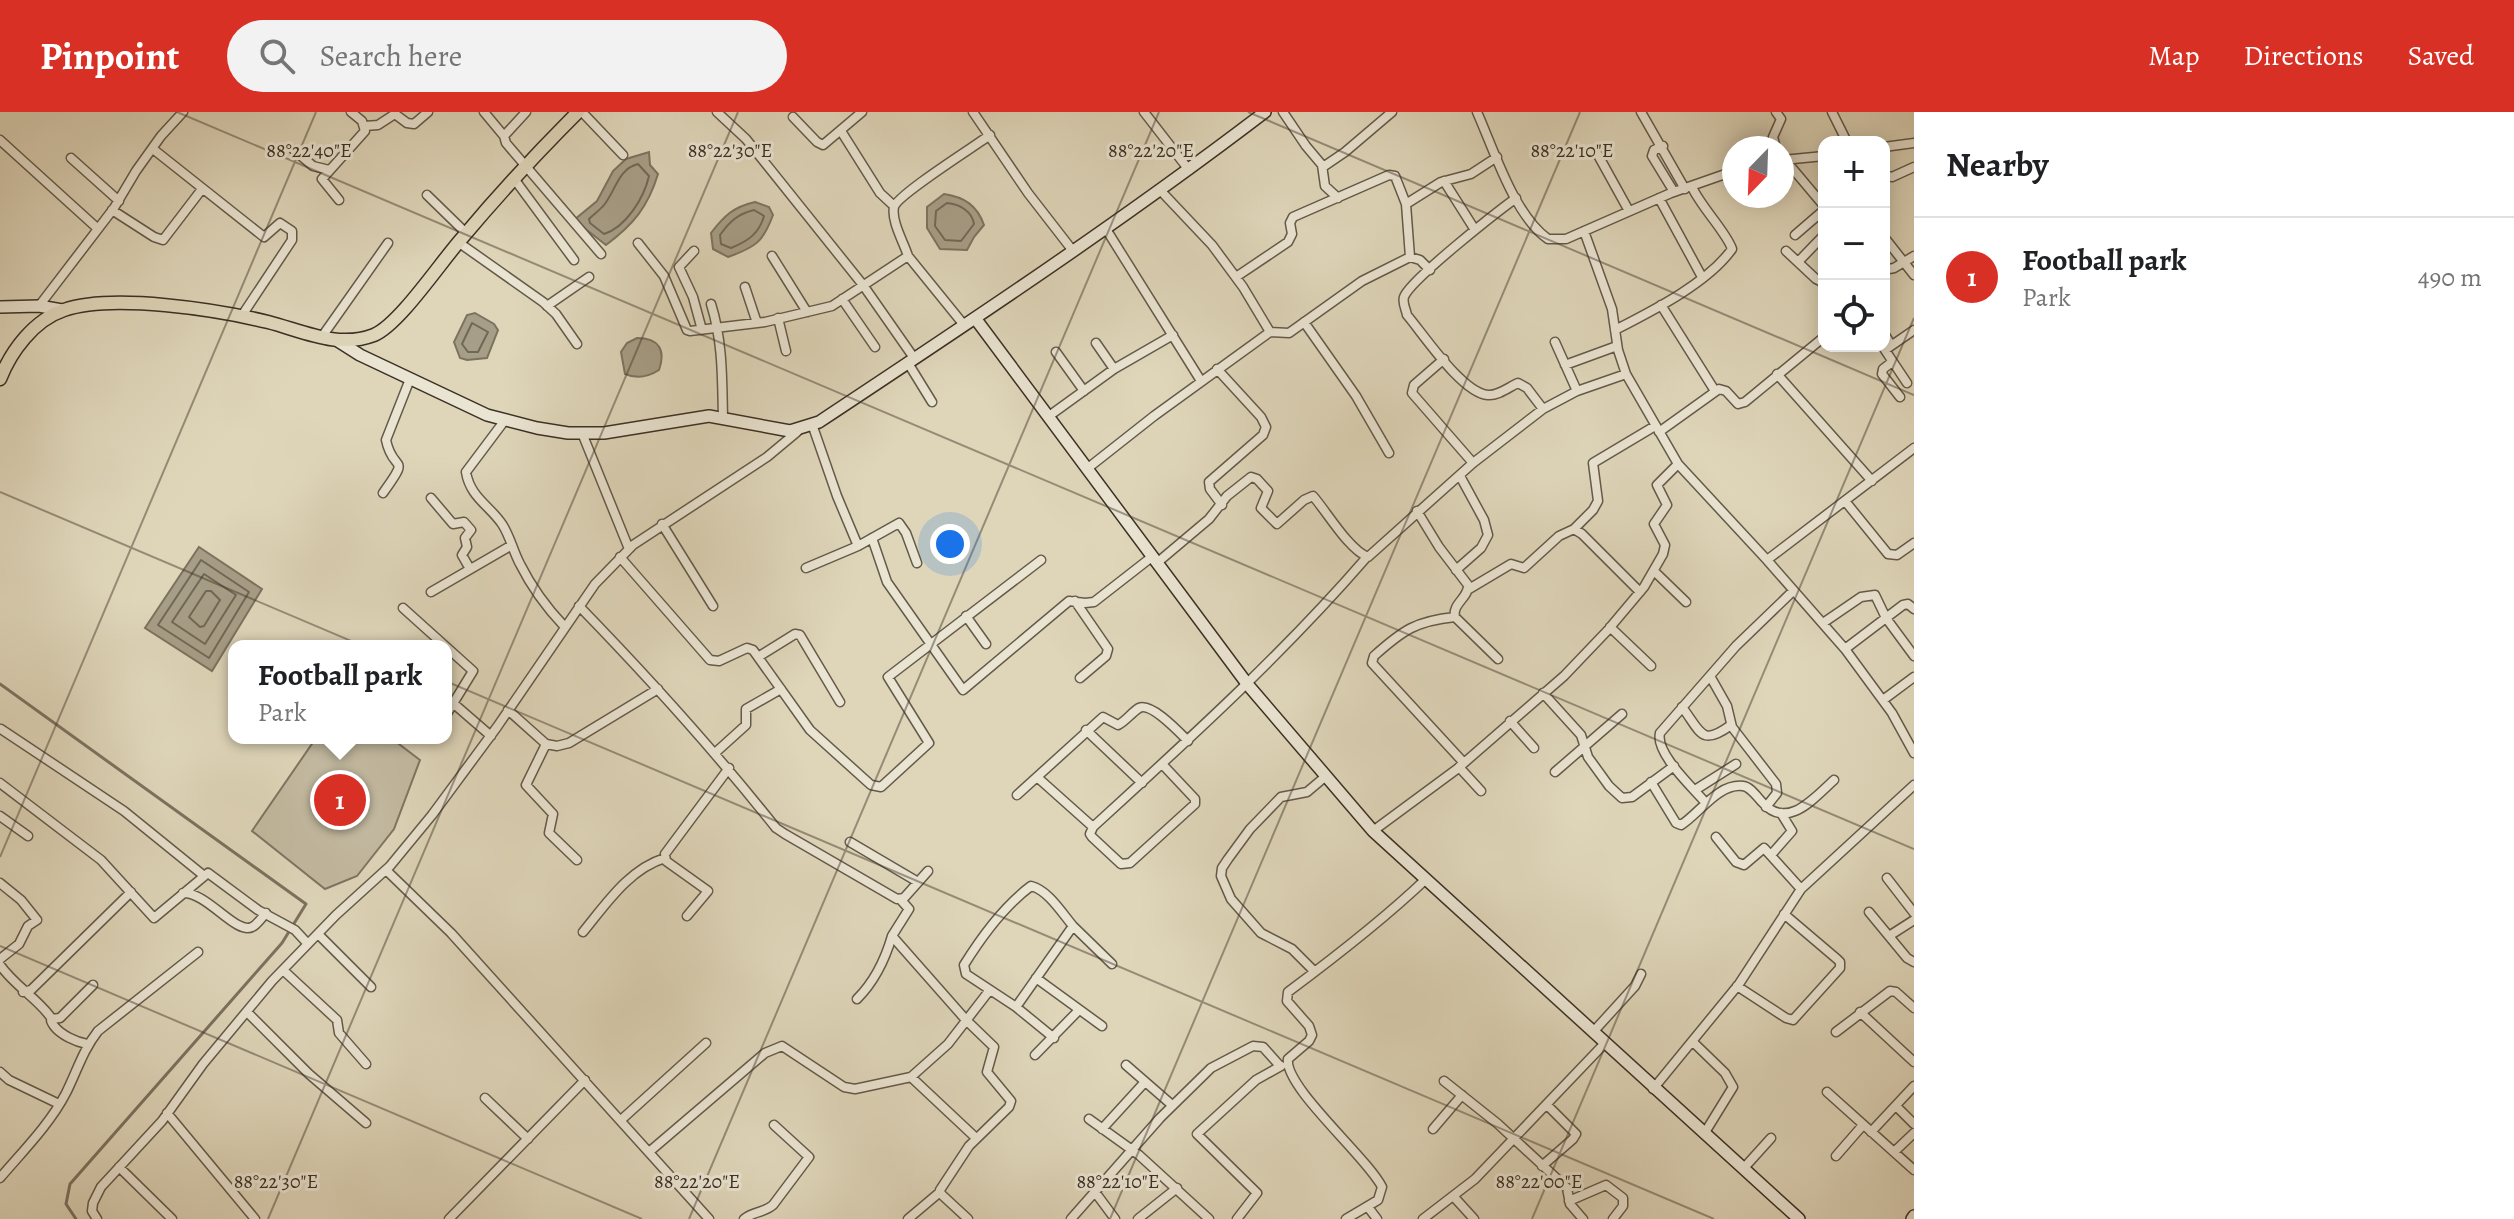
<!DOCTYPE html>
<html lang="en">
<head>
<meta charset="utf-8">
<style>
  :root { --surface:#fff; --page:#f2f2f2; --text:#202124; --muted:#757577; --line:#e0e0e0; --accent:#d93025 }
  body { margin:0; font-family:Alegreya,serif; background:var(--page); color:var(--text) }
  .controls { position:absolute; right:24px; top:24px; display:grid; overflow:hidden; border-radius:16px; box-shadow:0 4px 20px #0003 }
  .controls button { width:72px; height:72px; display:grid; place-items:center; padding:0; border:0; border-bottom:2px solid var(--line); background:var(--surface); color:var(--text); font:40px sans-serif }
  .compass { position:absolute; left:1722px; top:24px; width:72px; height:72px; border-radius:50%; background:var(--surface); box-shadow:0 4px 20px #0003; rotate:203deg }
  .you { position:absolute; left:950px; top:432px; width:28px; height:28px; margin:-20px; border:6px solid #fff; border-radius:50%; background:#1a73e8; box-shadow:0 0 0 12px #1a73e833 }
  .badge { display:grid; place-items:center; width:52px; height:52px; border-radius:50%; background:var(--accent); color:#fff; font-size:26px; font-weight:700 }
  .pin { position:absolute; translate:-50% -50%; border:4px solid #fff; box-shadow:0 2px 8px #0006 }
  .popup { position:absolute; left:228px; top:528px; width:224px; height:104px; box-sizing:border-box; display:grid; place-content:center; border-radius:16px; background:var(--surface); filter:drop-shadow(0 2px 6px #0005); font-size:26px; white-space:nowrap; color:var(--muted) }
  .popup b { font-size:30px; color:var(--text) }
  .popup::after { content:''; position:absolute; left:50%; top:100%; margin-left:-16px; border:16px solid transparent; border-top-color:var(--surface) }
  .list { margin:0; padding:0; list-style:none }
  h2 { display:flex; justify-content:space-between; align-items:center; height:104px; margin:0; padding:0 32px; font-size:34px }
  h2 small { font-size:26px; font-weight:400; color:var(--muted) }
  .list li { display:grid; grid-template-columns:52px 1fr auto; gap:24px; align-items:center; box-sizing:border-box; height:120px; padding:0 32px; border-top:2px solid var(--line) }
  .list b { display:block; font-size:30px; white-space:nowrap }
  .list p { margin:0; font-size:26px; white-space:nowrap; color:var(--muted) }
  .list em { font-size:26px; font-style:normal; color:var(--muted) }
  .icon { flex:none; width:44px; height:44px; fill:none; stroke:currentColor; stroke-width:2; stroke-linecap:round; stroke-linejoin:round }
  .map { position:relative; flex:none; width:1914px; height:1107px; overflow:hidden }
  header { display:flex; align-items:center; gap:48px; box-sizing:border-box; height:112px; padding:0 40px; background:var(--accent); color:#fff }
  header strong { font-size:38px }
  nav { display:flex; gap:44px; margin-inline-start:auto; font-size:28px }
  .search { width:560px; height:72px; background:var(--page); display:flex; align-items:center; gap:20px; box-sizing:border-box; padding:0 28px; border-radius:44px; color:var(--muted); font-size:30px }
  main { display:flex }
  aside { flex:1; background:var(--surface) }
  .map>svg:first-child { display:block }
  .green { fill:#c3baa1; stroke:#7f7563; stroke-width:2 }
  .water { fill:#a79e87; stroke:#7c7260; stroke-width:2 }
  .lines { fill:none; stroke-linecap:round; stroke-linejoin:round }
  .shore { stroke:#716756; stroke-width:2 }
  .stream { stroke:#7c7260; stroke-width:3 }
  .street-casing { stroke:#645a4a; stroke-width:11 }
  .secondary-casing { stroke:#3b3025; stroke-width:14 }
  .primary-casing { stroke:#3b3025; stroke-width:15 }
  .street { stroke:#eae4d2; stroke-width:8 }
  .secondary { stroke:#eae4d2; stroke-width:11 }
  .primary { stroke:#dfd6ba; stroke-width:12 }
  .ticks { fill:none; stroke:#3b3025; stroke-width:2; stroke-opacity:0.45 }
  .ticks-label { font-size:20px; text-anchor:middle; fill:#3b3025; stroke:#eae4d2; stroke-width:6; stroke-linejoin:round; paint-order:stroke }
</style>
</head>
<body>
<header>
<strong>Pinpoint</strong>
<div class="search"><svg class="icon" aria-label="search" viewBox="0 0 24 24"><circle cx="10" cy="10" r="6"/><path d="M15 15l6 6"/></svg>Search here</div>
<nav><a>Map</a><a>Directions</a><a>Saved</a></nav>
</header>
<main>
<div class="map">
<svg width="1914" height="1107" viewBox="0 0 1914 1107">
  <rect width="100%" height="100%" fill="#dfd6ba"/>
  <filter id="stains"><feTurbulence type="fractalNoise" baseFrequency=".0025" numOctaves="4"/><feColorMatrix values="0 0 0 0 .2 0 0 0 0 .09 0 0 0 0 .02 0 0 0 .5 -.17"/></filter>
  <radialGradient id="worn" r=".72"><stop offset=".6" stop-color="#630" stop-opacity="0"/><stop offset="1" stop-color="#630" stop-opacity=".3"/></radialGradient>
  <!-- green -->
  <path class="green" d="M316 626H391L420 648 394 717 357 764 325 777 252 719Z"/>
  <!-- water -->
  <path class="water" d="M649 40 650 53 658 62C648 95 633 113 606 133L574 108 597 89 613 59 626 47Z
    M944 82C964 85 977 93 984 113L974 125 967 138 940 137 927 116V95Z
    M755 90 769 95 773 103C763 130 756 135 728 145L713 137 711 121C724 104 733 95 755 90Z
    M475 201 494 212 498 218 487 246 467 248 460 246 454 230 467 203Z
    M637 226C659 226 666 238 659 258 648 265 637 267 625 262L621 240 627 231Z
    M199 435 262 477 212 559 145 516Z"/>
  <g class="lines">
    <!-- shore -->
    <path class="shore" d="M638 52 649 64C644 86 626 115 604 122L590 111 589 107C594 102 600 98 604 93 616 78 618 57 638 52Z
      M947 91C959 92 972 99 974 112L961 129 945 128 935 114 936 99Z
      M754 98 764 104C759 122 748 129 731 136L721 132 720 123C730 109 738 102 754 98Z
      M472 211 488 220 478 240H468L462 232Z
      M201 448 249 480 209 546 158 513Z
      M204 462 236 483 205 532 172 510Z
      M206 479H211L220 488 204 514 200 515 189 505Z"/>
    <!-- stream -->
    <path class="stream" d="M0 572 306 792 282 831 70 1072 66 1092 76 1107"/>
    <defs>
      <path id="street" d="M484 0 504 24 506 31 601 142
        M582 0 623 43
        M717 0 746 27 863 173 914 246
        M973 0 1028 81 1073 139
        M1144 0 1189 58
        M1283 0 1306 34 1322 53 1325 74 1338 86
        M1477 0C1494 38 1514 103 1548 127H1566L1671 81 1734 59
        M1641 0 1685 77
        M1832 0 1847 30
        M793 5 817 30 823 33 862 0
        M365 14 378 13 395 2 407 11 414 12 428 0
        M841 19 880 81 894 94
        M504 24 526 0
        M0 28 97 116
        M1663 34 1654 38 1652 44 1674 80
        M1884 35 1914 31
        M1776 36 1773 25 1781 7 1776 0
        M153 37 264 125 280 111 292 119V128L241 205
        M294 38 313 54 329 58
        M1598 43 1629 99
        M71 46 119 89
        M1783 48 1824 44
        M1787 50 1824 94
        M1323 55 1345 40 1392 0
        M1726 62 1734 74
        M1884 63 1892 65 1914 55
        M515 68 574 148
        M1444 69 1475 118
        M1160 78 1212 133 1243 175 1270 220
        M427 83 466 121
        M1743 84 1747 87 1753 84
        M1516 86C1497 100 1410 168 1404 185 1402 191 1406 197 1407 203 1424 223 1462 281 1488 283 1498 284 1509 275 1518 271L1527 276 1543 297
        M1659 86 1702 165
        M339 88 322 67 365 19 362 9 351 0
        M1406 92 1441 70 1471 62 1497 45
        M112 98 154 125 163 128 202 77
        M1106 117 1201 269
        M1584 119 1612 197 1618 238 1626 262 1678 352 1767 448 1845 537 1892 601 1914 641
        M1795 123 1824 98
        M1884 125 1914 163
        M458 130 543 190 556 202 577 232
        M638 131 664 164 687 218 690 219 765 210 832 194 908 144 964 213
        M694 139 679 155 693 185 702 218
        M1786 139 1816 167 1824 171
        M772 144 807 200
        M908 144C904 131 891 109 894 95 897 83 975 34 990 23
        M1798 150 1824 123
        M1884 158 1894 156 1914 144
        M1236 165 1288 130 1292 122 1290 111 1293 105 1389 63 1395 64 1406 92 1410 145
        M745 175 757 211
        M842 187 875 235
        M711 192C723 230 722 267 723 306
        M1661 193 1715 279
        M39 194 114 96 136 59 161 24 183 0
        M547 194 589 165
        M778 206 786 239
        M1304 210 1356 284 1389 341
        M1615 218C1652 199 1708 171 1732 137 1727 121 1701 95 1692 75
        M1884 221 1891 233
        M321 226 388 131
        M1555 230 1577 279
        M1096 231 1114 257
        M1056 240 1084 279
        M1444 247 1414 273 1412 281 1473 351
        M1892 250 1883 257 1882 262 1900 285
        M908 251 932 290
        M1565 253 1617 234
        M1217 257 1261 305 1266 315 1263 323 1209 370 1210 377 1222 393
        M1777 262 1872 369
        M1907 271 1885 238 1914 218
        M1049 304 1114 257 1173 223
        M505 308 466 360C470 385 489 393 502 412 510 424 513 439 520 452 532 476 546 495 564 514
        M812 312 837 384 858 434
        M1659 320 1719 277 1726 279 1738 292 1745 290 1824 225
        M582 321 629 437
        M1088 356 1154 304 1270 220 1289 221 1362 169 1410 145 1420 148 1430 158
        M383 381C412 341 393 362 386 328L410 267
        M431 386 453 412 464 410 471 418 465 426 467 435 462 443 470 457
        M1845 389 1888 442 1897 443 1914 431
        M1417 399 1439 435 1468 473C1469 486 1452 491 1455 505L1498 547
        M662 412 713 494
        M1574 417 1593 398 1598 389 1593 351 1655 314
        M872 426 887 470 963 578 1069 489 1085 491 1094 490 1153 444
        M620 445 710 548 719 549 747 536 753 538 810 618 871 673 881 675 929 631 888 565 1041 448
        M1767 448 1914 336
        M1158 450 1209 407 1227 384 1251 365 1257 367 1268 379 1261 396 1277 412 1304 388 1313 384C1327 400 1349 438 1368 445L1473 351 1543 297 1577 279 1626 262
        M806 456 858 434 899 411 906 421 917 451
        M1456 458 1481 436 1488 423 1484 408 1460 364
        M1654 459 1686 490
        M1469 477 1511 452 1524 456 1559 424 1574 417 1582 422 1640 480
        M431 480 512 433
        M1075 489 1108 537 1106 544 1080 566
        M579 494C648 565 714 638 776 716L785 722 897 787 904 786 928 759
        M403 496 473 559 446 603
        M966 504 986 532
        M1455 505C1416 509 1403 518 1374 544L1372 551 1464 651
        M1823 511 1861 485 1875 483 1886 506 1914 544
        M1610 515 1651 554
        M1845 537 1903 493 1908 492 1914 497
        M758 545 795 522 800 523 840 590
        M1710 564 1727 594 1732 615 1776 672 1777 681 1766 695
        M1543 581 1581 623 1588 645 1609 674 1622 686 1632 685 1674 654
        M446 585 491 624
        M1883 588 1914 565
        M1682 595C1701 620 1701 635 1731 613
        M508 598 546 632 526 673 553 702 549 721 577 748
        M1510 609 1534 636
        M1 617 124 699 203 763
        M1086 618 1142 671
        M546 632 557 634 569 631 658 577
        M715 641 746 613V597L781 577
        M1163 653 1195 687V692L1130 751 1121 752 1092 725 1090 722 1093 715C1188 628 1282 543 1366 446
        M1459 655 1481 679
        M1555 660 1622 602
        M1037 665 1093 715
        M1651 670 1676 711 1681 713C1699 702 1718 671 1743 674 1751 675 1757 685 1762 690 1787 719 1814 686 1834 668
        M0 671 101 748 154 806 208 761 258 798 295 818 308 832
        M1695 678 1736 652
        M1017 683 1103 605 1118 613C1126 609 1131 601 1139 596 1151 590 1179 620 1188 629
        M1705 690C1692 675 1655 641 1660 621L1736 534 1793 479
        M0 704 28 724
        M1373 719 1457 657 1564 564 1607 519 1644 475 1663 442 1665 433 1654 412 1667 393 1657 373 1678 352
        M1716 725 1736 750 1744 753 1764 736 1801 777
        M850 730 918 770
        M1771 743 1792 719 1781 701
        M386 758 451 821 709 1107
        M1887 766 1914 801
        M0 771 21 788 37 808 28 814 19 832 0 847
        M183 781C207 780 236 823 252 815 257 813 262 805 266 801
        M900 787 909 797 892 824 966 908 994 935 987 960 1011 989 1009 995 969 1034 940 1078 941 1082 968 1107
        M1869 800 1907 846 1914 850
        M687 804 708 779 666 749 665 742 729 656
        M1073 814C1062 801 1048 778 1031 774 1004 794 982 824 964 853L966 862 1016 895 1073 814 1112 852
        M583 820C606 792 629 757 665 746
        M318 822 371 875
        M1889 824 1914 808
        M0 853C14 873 34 884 49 903 56 912 47 904 54 914 61 923 76 930 87 932
        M283 858 337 908 339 921 366 952
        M1313 858 1292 837 1261 821 1231 787 1221 764 1222 756 1228 747 1250 717 1281 685 1307 680 1326 664
        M1036 866 1102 914
        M1737 874 1786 906 1793 908 1840 856V850L1837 847 1784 802
        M23 880 31 878 131 780
        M857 887C875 869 885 848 892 824
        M1016 895 1054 926
        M247 900 309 962 366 1011
        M1860 900 1914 950
        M51 907 60 906 93 873
        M1594 919 1635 874 1641 862
        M1836 920 1890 879 1896 880 1914 896
        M1693 930 1725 961 1733 975 1704 1022
        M1035 943 1079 898
        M1126 953 1172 993
        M0 960 9 968 59 992
        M911 965 976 1026
        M1444 969 1498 1012 1567 1076 1570 1092 1583 1107
        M1653 977 1739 872 1801 777 1914 673
        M1827 980 1914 1058
        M485 986 528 1027
        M1896 994 1914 1012
        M167 1001 255 1107
        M1089 1007 1139 1043 1209 1107
        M621 1008 706 931
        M1102 1017 1144 971
        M1433 1017 1462 983
        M1871 1020 1914 974
        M649 1040 765 941 782 934 844 975 855 977 911 965 948 932 989 879
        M1894 1040 1914 1021
        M1836 1044 1863 1013
        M1542 1054 1573 1027 1576 1022 1547 993
        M119 1055 172 1107
        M1743 1057 1771 1026
        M0 1066C23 1039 50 1012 66 981 77 959 83 938 98 919L198 840
        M1095 1080 1115 1107
        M1454 1085 1474 1107
        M1569 1089 1606 1073 1623 1086V1094L1613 1107
        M1368 1095 1377 1107
        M97 1107 92 1099 93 1091 101 1075 162 1009 203 952 272 869 336 803 390 754 432 703 497 615 595 472 633 433 767 345 797 320
        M449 1107 585 968
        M744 1107C754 1099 764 1101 773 1093L809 1045 774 1013
        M908 1107 940 1080
        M1071 1107 1160 1006 1211 956 1253 934 1263 935 1280 954
        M1138 1107 1177 1076
        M1237 1107 1257 1081 1197 1022 1256 968 1281 954
        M1346 1107 1378 1088 1382 1075C1367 1045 1284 975 1288 947L1309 929 1312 923 1309 914 1287 889 1288 880C1335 845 1383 808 1426 767
        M1423 1107 1475 1067 1606 930"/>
      <path id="secondary" d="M0 195 39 194 62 198
        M975 206 1248 573 1373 719 1799 1107
        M338 229 360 243 487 303 537 316 568 321H604L709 304 790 319 819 310C970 210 1121 110 1265 0
        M1912 1107 1914 1104"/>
      <path id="primary" d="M0 267C11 239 34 208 64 198 112 181 218 198 268 210 303 219 338 237 374 223 400 212 442 148 463 125 499 82 538 40 578 0"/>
    </defs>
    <!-- street casing -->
    <use href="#street" class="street-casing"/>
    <!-- secondary casing -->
    <use href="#secondary" class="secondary-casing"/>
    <!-- primary casing -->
    <use href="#primary" class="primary-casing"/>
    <!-- street -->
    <use href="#street" class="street"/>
    <!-- secondary -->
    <use href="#secondary" class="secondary"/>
    <!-- primary -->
    <use href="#primary" class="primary"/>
  </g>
  <!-- ticks -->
  <path class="ticks" d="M177 0 1914 737M1248 0 1914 283M0 380 1714 1107M0 745 316 0M0 834 642 1107M268 1107 738 0M689 1107 1159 0M1110 1107 1580 0M1532 1107 1914 206"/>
  <g class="ticks-label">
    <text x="309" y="45">88°22'40"E</text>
    <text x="730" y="45">88°22'30"E</text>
    <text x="1151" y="45">88°22'20"E</text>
    <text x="1572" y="45">88°22'10"E</text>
    <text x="276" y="1076">88°22'30"E</text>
    <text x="697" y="1076">88°22'20"E</text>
    <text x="1118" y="1076">88°22'10"E</text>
    <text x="1539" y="1076">88°22'00"E</text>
  </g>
  <rect width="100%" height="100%" filter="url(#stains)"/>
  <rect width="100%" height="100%" fill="url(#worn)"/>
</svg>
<div class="controls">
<button>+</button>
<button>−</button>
<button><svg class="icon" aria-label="locate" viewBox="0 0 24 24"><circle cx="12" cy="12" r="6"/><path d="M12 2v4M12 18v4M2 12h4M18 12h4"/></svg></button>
</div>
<svg class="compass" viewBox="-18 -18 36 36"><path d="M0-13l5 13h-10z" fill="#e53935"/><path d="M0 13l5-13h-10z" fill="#757577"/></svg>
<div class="you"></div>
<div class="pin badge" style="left:340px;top:688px">1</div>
<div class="popup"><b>Football park</b>Park</div>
</div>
<aside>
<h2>Nearby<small></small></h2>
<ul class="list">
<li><span class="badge">1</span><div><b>Football park</b><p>Park</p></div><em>490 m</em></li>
</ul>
</aside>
</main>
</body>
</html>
